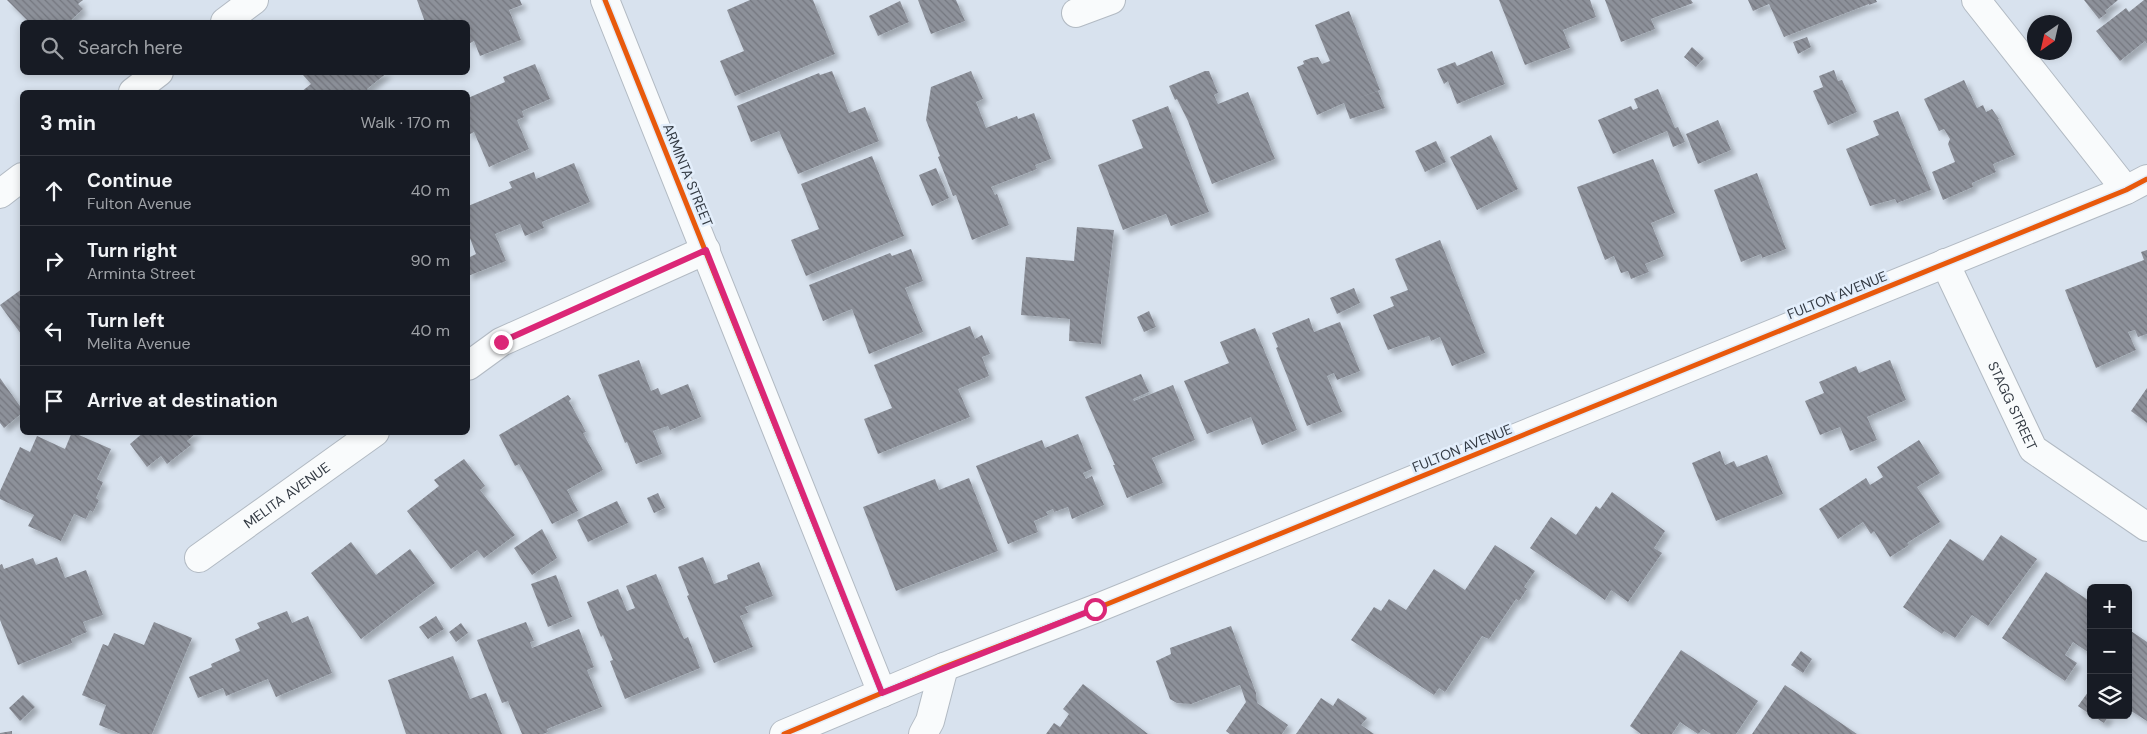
<!DOCTYPE html>
<html lang="en">
<head>
<meta charset="utf-8">
<style>
  :root { --surface:#171b24; --page:#20242c; --text:#f1f3f6; --muted:#9ea1a6; --line:#363941 }
  body { margin:0; font-family:"DM Sans",sans-serif; background:var(--page); color:var(--text) }
  .controls { position:absolute; right:15px; bottom:15px; display:grid; overflow:hidden; border-radius:8px; box-shadow:0 2px 8px #0003 }
  .controls button { width:45px; height:45px; display:grid; place-items:center; padding:0; border:0; border-bottom:1px solid var(--line); background:var(--surface); color:var(--text); font:25px sans-serif }
  .compass { position:absolute; left:2027px; top:15px; width:45px; height:45px; border-radius:50%; background:var(--surface); box-shadow:0 2px 8px #0003; rotate:214deg }
  .stop { position:absolute; width:15px; height:15px; margin:-11px; border:4px solid #db2777; border-radius:50%; background:#fff }
  .stop.end { background:#db2777; border-color:#fff; box-shadow:0 1px 5px #0008 }
  .list { margin:0; padding:0; list-style:none }
  h2 { display:flex; justify-content:space-between; align-items:center; height:65px; margin:0; padding:0 20px; font-size:21px }
  h2 small { font-size:16px; font-weight:400; color:var(--muted) }
  .list li { display:grid; grid-template-columns:32px 1fr auto; gap:15px; align-items:center; box-sizing:border-box; height:70px; padding:0 20px; border-top:1px solid var(--line) }
  .list b { display:block; font-size:19px; white-space:nowrap }
  .list p { margin:0; font-size:16px; white-space:nowrap; color:var(--muted) }
  .list em { font-size:16px; font-style:normal; color:var(--muted) }
  .icon { flex:none; width:28px; height:28px; fill:none; stroke:currentColor; stroke-width:2; stroke-linecap:round; stroke-linejoin:round }
  .map { position:relative; flex:none; width:2147px; height:734px; overflow:hidden }
  .search { position:absolute; background:var(--surface); box-shadow:0 2px 8px #0003; left:20px; top:20px; width:450px; height:55px; display:flex; align-items:center; gap:12px; box-sizing:border-box; padding:0 18px; border-radius:8px; color:var(--muted); font-size:19px }
  .panel { position:absolute; background:var(--surface); box-shadow:0 2px 8px #0003; left:20px; top:90px; width:450px; height:345px; border-radius:8px }
  .map>svg:first-child { display:block }
  .building { fill:url(#building-back-hatch); filter:url(#shadow) }
  .lines { fill:none; stroke-linecap:round; stroke-linejoin:round }
  .street-casing { stroke:#b2bac3; stroke-width:30 }
  .street { stroke:#f9fbfc; stroke-width:28 }
  .cycleway-casing { stroke:#e3eefb; stroke-width:8 }
  .cycleway { stroke:#e8590c; stroke-width:5 }
  .route { stroke:#db2777; stroke-width:6 }
  .labels { text-anchor:middle; dominant-baseline:central; stroke-width:5; stroke-linejoin:round; paint-order:stroke }
  .street-label { font-size:14px; fill:#333a43; stroke:#e3eefb }
</style>
</head>
<body>
<div class="map">
<svg width="2147" height="734" viewBox="0 0 2147 734">
  <defs>
    <pattern id="building-back-hatch" width="6" height="6" patternUnits="userSpaceOnUse" patternTransform="scale(1.25)"><rect width="6" height="6" fill="#8d919a"/><path d="M-1 5l2 2M0 0l6 6M5-1l2 2" fill="none" stroke="#74777f"/></pattern>
    <filter id="shadow"><feDropShadow dx="4.5" dy="4.5" stdDeviation="2.5" flood-color="#0004"/></filter>
  </defs>
  <rect width="100%" height="100%" fill="#d8e2ee"/>
  <!-- building -->
  <path class="building" d="M7 0H83L78 4 83 9 69 22H29Z
    M417 0H520L522 5 509 10 521 40 480 56 474 41 468 44V22H425Z
    M750 0H813L835 54 735 96 720 61 744 51 727 10Z
    M918 0H956L965 21 931 34Z
    M1499 0H1590L1596 17 1563 30 1570 48 1525 65Z
    M1605 0H1691L1693 3 1651 19 1655 29 1621 42Z
    M1748 0H1876L1877 2 1869 5V4L1784 37 1769 4 1753 11Z
    M2084 0H2118L2105 11 2107 13 2099 19Z
    M2144 0H2147V44L2145 41 2120 61 2096 31 2126 8 2129 12Z
    M900 1 909 22 878 36 869 16Z
    M1349 11 1380 90 1356 99 1378 91 1385 108 1350 119 1344 103 1317 115 1297 67 1304 64 1303 61 1311 58 1318 57 1322 64 1330 61 1315 25Z
    M1807 37 1811 47 1798 54 1793 42Z
    M1692 47 1704 58 1696 67 1684 57Z
    M1492 51 1505 84 1457 104 1448 81 1444 84 1437 69 1455 62 1457 66Z
    M535 64 550 99 522 111 524 117 517 120 529 149 489 167 474 132 468 135V98L505 82 503 77Z
    M1834 70 1838 81 1842 80 1857 112 1828 125 1813 91 1823 87 1819 76Z
    M832 71 849 113 865 107 879 141 798 174 779 131 751 142 737 106 819 73 820 75Z
    M971 71 983 99 976 102 986 128 1017 116 1018 119 1034 113 1051 159 1035 165 1037 169 991 187 995 195 997 194 1009 225 972 240 956 195 953 196 938 157 940 156 926 120 931 87Z
    M1205 71H1209L1218 93 1214 95 1218 104 1248 92 1275 159 1212 184 1188 121 1177 99 1175 100 1169 86Z
    M306 72H388L367 89 370 92H301L311 84 303 75Z
    M1964 80 1977 108 1983 105 1986 112 1992 109 1999 119H1998L2015 155 1993 164 1996 172 1972 183 1973 187 1943 200 1932 172 1955 162 1948 144 1950 139 1944 129 1939 131 1924 99Z
    M1658 89 1675 128 1678 127 1685 142 1673 147 1667 131 1613 154 1598 120 1631 106 1633 110 1638 108 1634 99Z
    M1168 106 1209 212 1171 226 1166 214 1123 230 1098 165 1143 148 1132 120Z
    M1898 111 1931 190 1897 203 1895 199 1870 206 1846 149 1879 135 1873 121Z
    M1718 120 1731 150 1698 164 1686 134Z
    M1491 135 1518 189 1477 210 1450 157Z
    M1436 141 1446 162 1425 172 1415 151Z
    M872 156 904 236 806 276 791 240 819 229 801 184Z
    M1653 159 1675 213 1651 223 1664 256 1645 264 1649 272 1631 279 1628 271 1621 273 1614 256 1605 260 1577 187Z
    M574 163 590 202 542 222 544 228 525 236 520 224 495 234 506 261 468 276V258L476 254 468 233V206L512 188 509 182 534 172 536 179Z
    M936 168 949 198 932 206 919 175Z
    M1757 173 1786 249 1762 258 1761 254 1741 262 1714 190Z
    M1077 227 1114 230 1101 344 1069 341 1070 319 1021 315 1026 257 1074 261Z
    M1440 240 1485 353 1452 366 1440 337 1431 341 1429 336 1388 350 1373 315 1394 306 1390 297 1408 290 1395 259Z
    M911 249 923 281 905 288 923 332 869 354 852 309 823 321 809 285 890 253 892 256Z
    M2147 250V334L2138 337 2135 330 2128 332 2136 350 2096 368 2065 290 2144 260 2141 252Z
    M1354 288 1360 303 1337 314 1330 298Z
    M22 289V333L21 334 0 305Z
    M1149 311 1156 327 1144 332 1137 317Z
    M1309 318 1314 332 1340 322 1360 371 1337 380 1334 373 1327 376 1342 412 1307 426 1276 348 1278 347 1272 333Z
    M970 326 975 339 982 335 990 354 982 357 989 376 958 389 970 417 878 454 864 419 892 408 874 365Z
    M1255 328 1297 430 1262 445 1251 417 1207 434 1184 381 1229 363 1220 342Z
    M639 360 651 391 658 388 661 395 688 384 701 417 670 430 668 426 653 431 662 454 636 464 627 442 625 443 598 375Z
    M1890 360 1906 400 1867 417 1877 440 1850 451 1840 427 1820 435 1805 401 1824 393 1819 382 1856 366 1859 373Z
    M1141 374 1149 392 1133 399 1134 401 1173 385 1195 440 1152 458 1163 483 1127 498 1113 465H1115L1085 397Z
    M0 378 22 409V413L4 428 0 423Z
    M2147 388V423L2131 411Z
    M568 395 571 399 569 401 586 432 583 433 603 470 567 490 578 511 552 524 519 464 515 466 499 435Z
    M72 432 111 449 97 479 103 482 96 498 99 500 93 512 90 510 86 519 74 514 61 541 28 526 34 515 0 499V491L20 447 30 452 37 436 65 449Z
    M144 432H197L187 441 191 445 167 464 161 456 147 467 130 444Z
    M1078 434 1092 469 1083 473 1086 479 1092 476 1104 505 1072 519 1068 507 1054 512 1053 509 1046 512 1048 515 1034 521 1038 532 1008 544 976 466 1042 440 1045 448Z
    M1919 440 1940 473 1917 487 1940 522 1907 543 1909 545 1890 557 1874 531 1871 534 1863 522 1838 539 1819 509 1866 478 1870 485 1883 477 1877 467Z
    M1720 451 1725 465 1734 461 1737 467 1767 455 1783 494 1716 521 1692 463Z
    M464 459 485 486 480 490 515 535 484 558 477 550 451 569 407 511 439 486 434 480Z
    M969 478 998 551 896 591 863 507 935 479 939 490Z
    M1612 492 1665 531 1654 548 1662 553 1628 602 1611 590 1605 600 1530 548 1551 517 1576 535 1596 506 1600 509Z
    M658 493 665 508 654 513 647 498Z
    M617 501 628 523 588 542 577 520Z
    M542 529 557 558 532 575 514 548Z
    M2001 535 2037 559 1988 626 1972 615 1955 638 1944 631 1942 634 1903 607 1950 539 1983 561Z
    M351 542 376 575 410 549 435 583 361 639 311 573Z
    M1495 545 1535 571 1524 587 1527 589 1519 601 1516 599 1489 639 1482 636 1445 692 1439 688 1434 695 1351 640 1374 607 1381 611 1389 599 1406 610 1434 569 1465 590Z
    M57 557 65 578 86 570 103 615 83 622 87 632 71 639 72 643 18 665 0 620V565L2 564 4 569 33 558 36 565Z
    M703 557 714 584 728 579 727 575 759 562 773 596 745 607 748 613 740 616 753 647 714 663 687 596 689 595 678 567Z
    M2046 572 2091 602V648L2088 652 2073 642 2065 655 2077 663 2065 681 2002 638Z
    M656 574 684 639 688 637 700 668 625 699 610 661 613 660 603 635 601 637 587 602 618 589 627 611 635 608 626 586Z
    M556 575 572 617 548 627 531 584Z
    M287 611 292 623 308 616 332 673 276 697 268 679 226 696 223 688 198 698 189 677 212 667 211 664 240 651 235 639 260 628 257 623Z
    M436 616 444 629 428 639 419 627Z
    M154 622 192 638 152 734H121L99 725 106 705 82 695 103 644 108 646 114 633 144 645Z
    M526 622 534 641 530 642 532 648 579 629 594 667 587 670 602 707 547 729 548 732 543 734H522L508 701 502 703 477 640Z
    M461 623 468 633 456 642 449 632Z
    M1231 626 1256 693 1257 703 1288 725 1282 734H1230L1226 731 1246 702 1240 685 1191 704 1177 703 1170 699 1156 661 1171 654 1170 648Z
    M2128 629 2147 642V721L2128 709Z
    M1681 650 1758 701 1736 734H1711L1703 729 1698 734 1680 722 1672 734H1641L1630 726Z
    M1801 651 1812 659 1803 673 1791 665Z
    M453 656 470 699 486 693 502 734H406L388 680Z
    M1083 684 1148 734H1046L1054 723 1060 727 1069 714 1063 709Z
    M1785 685 1857 734H1752Z
    M2091 688V715L2078 706Z
    M23 695 35 707 20 721 9 708Z
    M1321 698 1333 706 1338 698 1367 718 1361 725 1374 734H1296Z
    M2092 715H2109L2104 723Z
    M12 731V734H0V733Z"/>
  <g class="lines">
    <defs>
      <g id="street">
        <path d="M605 0 882 693"/>
        <path d="M1976 0 2126 190"/>
        <path d="M1076 13 1111 0"/>
        <path d="M225 22 254 0"/>
        <path d="M133 92 159 72"/>
        <path d="M0 194 22 177"/>
        <path id="s1" d="M1945 263 2033 449 2147 527"/>
        <path d="M468 366 501 342 706 250"/>
        <path id="s2" d="M199 558 375 432"/>
        <path d="M784 734 944 667 1095 609 2126 190 2147 179"/>
        <path d="M923 734 930 721 944 667"/>
      </g>
    </defs>
    <!-- street casing -->
    <use href="#street" class="street-casing"/>
    <!-- street -->
    <use href="#street" class="street"/>
    <defs>
      <path id="cycleway" d="M605 0 882 693
        M784 734 944 667 1095 609 2126 190 2147 179"/>
    </defs>
    <!-- cycleway casing -->
    <use href="#cycleway" class="cycleway-casing"/>
    <!-- cycleway -->
    <use href="#cycleway" class="cycleway"/>
  </g>
  <g class="lines">
    <!-- route -->
    <path class="route" d="M501 342 706 250 882 693 1095 609"/>
  </g>
  <g class="labels">
    <!-- street labels -->
    <g class="street-label">
      <text transform="translate(688 175) rotate(68)">ARMINTA STREET</text>
      <text transform="translate(1837 295) rotate(-22)">FULTON AVENUE</text>
      <text stroke="none"><textPath href="#s1" startOffset="158">STAGG STREET</textPath></text>
      <text transform="translate(1462 448) rotate(-22)">FULTON AVENUE</text>
      <text stroke="none"><textPath href="#s2" startOffset="108">MELITA AVENUE</textPath></text>
    </g>
  </g>
</svg>
<div class="controls">
<button>+</button>
<button>−</button>
<button><svg class="icon" aria-label="layers" viewBox="0 0 24 24"><path d="M12 4l9 5-9 5-9-5zM3 14l9 5 9-5"/></svg></button>
</div>
<svg class="compass" viewBox="-18 -18 36 36"><path d="M0-13l5 13h-10z" fill="#e53935"/><path d="M0 13l5-13h-10z" fill="#9ea1a6"/></svg>
<div class="stop" style="left:1095px;top:609px"></div>
<div class="stop end" style="left:501px;top:342px"></div>
<div class="search"><svg class="icon" aria-label="search" viewBox="0 0 24 24"><circle cx="10" cy="10" r="6"/><path d="M15 15l6 6"/></svg>Search here</div>
<section class="panel">
<h2>3 min<small>Walk · 170 m</small></h2>
<ul class="list">
<li><svg class="icon" aria-label="ahead" viewBox="0 0 24 24"><path d="M12 20V5M6 11l6-6 6 6"/></svg><div><b>Continue</b><p>Fulton Avenue</p></div><em>40 m</em></li>
<li><svg class="icon" aria-label="right" viewBox="0 0 24 24"><path d="M7 20v-9h11M14 6l5 5-5 5"/></svg><div><b>Turn right</b><p>Arminta Street</p></div><em>90 m</em></li>
<li><svg class="icon" aria-label="left" viewBox="0 0 24 24"><path d="M17 20v-9H6M10 6l-5 5 5 5"/></svg><div><b>Turn left</b><p>Melita Avenue</p></div><em>40 m</em></li>
<li><svg class="icon" aria-label="arrive" viewBox="0 0 24 24"><path d="M6 21V4h12l-3 4 3 4H6"/></svg><div><b>Arrive at destination</b></div></li>
</ul>
</section>
</div>
</body>
</html>
